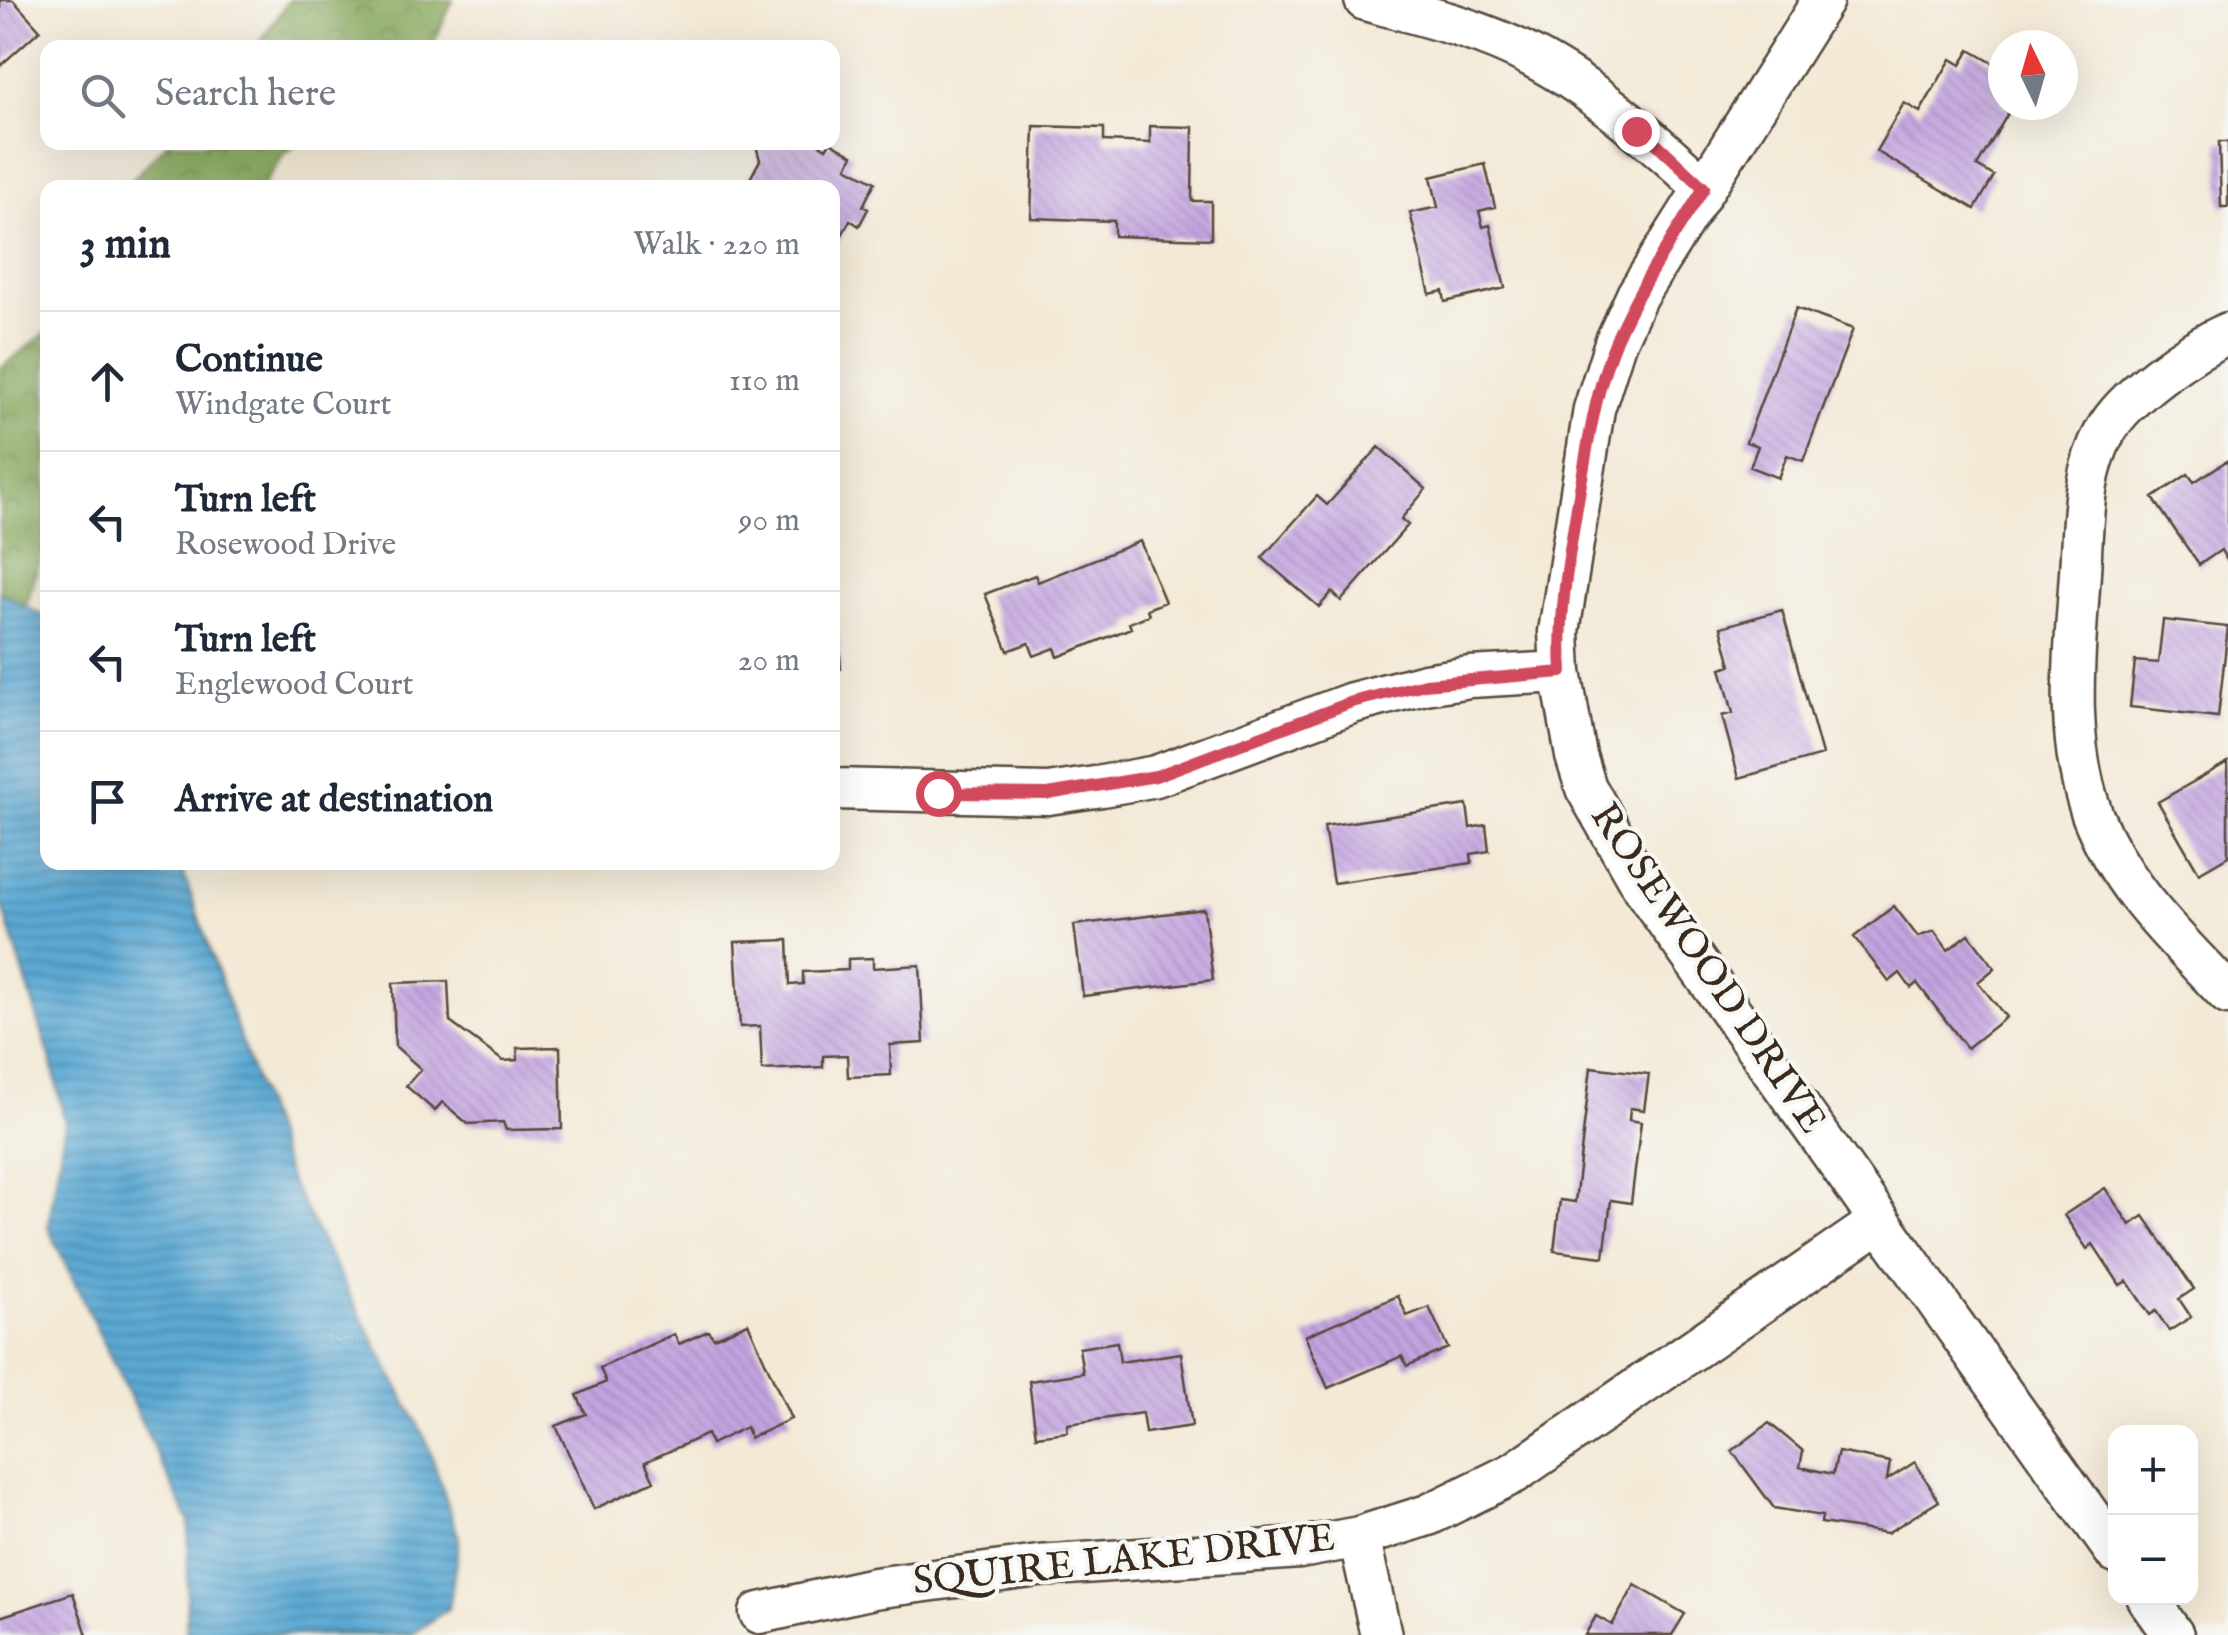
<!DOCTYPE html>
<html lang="en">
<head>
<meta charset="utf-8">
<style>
  :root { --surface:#fff; --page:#f2f2f3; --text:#1f2937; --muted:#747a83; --line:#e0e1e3 }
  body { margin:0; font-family:"IM FELL English",serif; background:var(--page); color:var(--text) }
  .controls { position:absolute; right:30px; bottom:30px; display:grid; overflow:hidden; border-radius:20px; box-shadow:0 10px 40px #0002 }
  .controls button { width:90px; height:90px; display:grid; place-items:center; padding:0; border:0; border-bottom:2px solid var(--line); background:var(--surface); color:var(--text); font:50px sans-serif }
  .compass { position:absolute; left:1988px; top:30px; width:90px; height:90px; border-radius:50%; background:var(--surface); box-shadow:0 10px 40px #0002; rotate:355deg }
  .stop { position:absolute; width:30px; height:30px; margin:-22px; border:8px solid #d1495b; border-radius:50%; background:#fff }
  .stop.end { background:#d1495b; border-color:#fff; box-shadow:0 2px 10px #0008 }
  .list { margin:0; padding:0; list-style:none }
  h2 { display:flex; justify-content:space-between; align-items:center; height:130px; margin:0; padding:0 40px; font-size:42px }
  h2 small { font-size:32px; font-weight:400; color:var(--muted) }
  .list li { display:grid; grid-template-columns:65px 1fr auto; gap:30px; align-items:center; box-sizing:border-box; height:140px; padding:0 40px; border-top:2px solid var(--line) }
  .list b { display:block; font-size:38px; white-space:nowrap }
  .list p { margin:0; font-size:32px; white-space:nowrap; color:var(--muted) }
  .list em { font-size:32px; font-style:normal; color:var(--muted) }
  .icon { flex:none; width:55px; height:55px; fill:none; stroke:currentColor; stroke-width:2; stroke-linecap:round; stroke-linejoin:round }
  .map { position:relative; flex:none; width:2228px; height:1635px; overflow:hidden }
  .search { position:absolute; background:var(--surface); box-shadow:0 10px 40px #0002; left:40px; top:40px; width:800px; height:110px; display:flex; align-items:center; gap:25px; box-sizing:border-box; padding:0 35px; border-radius:20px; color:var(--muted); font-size:38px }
  .panel { position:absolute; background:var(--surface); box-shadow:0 10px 40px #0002; left:40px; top:180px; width:800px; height:690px; border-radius:20px }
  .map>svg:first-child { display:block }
  .forest { fill:url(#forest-crowns); stroke:#626a3e; stroke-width:2.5 }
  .water { fill:url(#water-rules); stroke:#4b6a79; stroke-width:2.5 }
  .building { fill:url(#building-back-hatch) }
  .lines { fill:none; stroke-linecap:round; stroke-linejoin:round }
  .street-casing { stroke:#57473a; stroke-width:45 }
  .street { stroke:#fff; stroke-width:40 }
  .route { stroke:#d1495b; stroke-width:12 }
  .labels { text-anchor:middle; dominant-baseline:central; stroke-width:8; stroke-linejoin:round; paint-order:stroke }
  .street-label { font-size:40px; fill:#3b2a1e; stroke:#f6f6f2 }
</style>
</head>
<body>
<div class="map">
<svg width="2228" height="1635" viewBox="0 0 2228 1635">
  <defs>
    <pattern id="forest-crowns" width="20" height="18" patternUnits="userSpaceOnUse" patternTransform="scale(2.5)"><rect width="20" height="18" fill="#89aa5e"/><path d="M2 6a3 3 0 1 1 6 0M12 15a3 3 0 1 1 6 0" fill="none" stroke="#718b4d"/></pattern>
    <pattern id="water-rules" width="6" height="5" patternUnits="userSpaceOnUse" patternTransform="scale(2.5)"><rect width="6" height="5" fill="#5ba9d4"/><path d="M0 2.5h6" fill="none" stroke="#4c8aab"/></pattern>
    <pattern id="building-back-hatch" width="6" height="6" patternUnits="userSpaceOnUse" patternTransform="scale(2.5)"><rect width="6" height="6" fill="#c4a4e1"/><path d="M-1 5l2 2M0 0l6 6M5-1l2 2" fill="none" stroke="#a086b6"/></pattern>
  </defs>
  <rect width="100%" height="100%" fill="#f6f6f2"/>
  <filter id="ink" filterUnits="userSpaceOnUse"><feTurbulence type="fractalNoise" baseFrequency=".01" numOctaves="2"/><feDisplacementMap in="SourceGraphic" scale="20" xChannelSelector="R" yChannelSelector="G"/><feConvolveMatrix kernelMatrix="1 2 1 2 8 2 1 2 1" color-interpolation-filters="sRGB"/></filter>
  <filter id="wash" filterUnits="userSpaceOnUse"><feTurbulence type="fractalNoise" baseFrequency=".0048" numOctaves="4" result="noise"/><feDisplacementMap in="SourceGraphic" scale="40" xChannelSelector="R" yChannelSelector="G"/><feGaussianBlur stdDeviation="2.25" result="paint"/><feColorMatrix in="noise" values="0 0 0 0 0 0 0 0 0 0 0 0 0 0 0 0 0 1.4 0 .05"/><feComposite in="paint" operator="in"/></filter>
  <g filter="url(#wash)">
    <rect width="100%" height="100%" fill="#f3e9d6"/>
    <!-- forest -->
    <path class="forest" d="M289 0H453L432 47H257Z
      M167 143V142L298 143 284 154 262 187H125Z
      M47 332V540L26 606 0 592V368Z"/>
    <!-- water -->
    <path class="water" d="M0 592 47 618 48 862 180 863 288 1177 427 1442 459 1539 449 1608 411 1635H186L189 1521 48 1227 65 1123 52 1064 0 898Z"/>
    <g id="blocks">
      <!-- building -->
      <path class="building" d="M0 0H13L40 30 0 66Z
        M1970 50 2003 69V105H2013L1977 166 1994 176 1975 209 1876 151 1904 103 1920 112 1951 59 1961 65Z
        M1034 126 1104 128V141L1150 143V126L1193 127 1192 201H1211V239L1114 236V221L1031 218Z
        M755 142H816L826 148 830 142 853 155 847 167 875 182 863 206 868 209 859 226 850 220 836 246 832 244V188H745L760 160Z
        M2219 142H2228V207H2221Z
        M1485 164 1495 207 1479 211 1483 227 1490 225 1505 288 1445 302 1443 291 1430 294 1410 213 1438 207 1431 177Z
        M1796 308 1853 329 1803 461 1787 455 1778 478 1750 467 1758 446 1746 442Z
        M1379 447 1426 489 1401 519 1408 525 1341 601 1332 592 1319 607 1262 558 1317 496 1327 505Z
        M2228 460V562L2221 550 2199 565 2153 498 2188 474 2194 482Z
        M1140 541 1165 602 1147 609 1149 615 1129 623 1131 628 1058 657 1055 648 1034 656 1029 643 1008 651 985 594 1035 575 1038 582Z
        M832 601H835L841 669 832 670Z
        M1782 610 1822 755 1739 778 1722 716 1733 713 1721 668 1731 665 1721 627Z
        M2163 620 2228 627 2218 717 2130 707 2135 661 2158 663Z
        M2228 762V856L2199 873 2158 802Z
        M1467 805 1470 828 1486 825 1489 851 1471 854 1472 863 1333 883 1324 826Z
        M1894 906 1918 937 1934 931 1948 950 1969 934 1995 968 1978 982 2006 1017 1967 1048 1917 983 1911 988 1900 973 1889 982 1854 937Z
        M1204 909 1213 980 1083 996 1074 925Z
        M788 940 790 985 803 984V972L848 970V959L873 958V968L920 965 924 1043 890 1045 891 1075 848 1077 847 1055 823 1056V1067L762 1070 760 1026 740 1027 735 942Z
        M448 981 450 1022 503 1061 518 1060 517 1048 560 1047 562 1129 506 1130 503 1122 468 1124 442 1102 435 1111 406 1086 421 1069 395 1046 393 983Z
        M1591 1067 1649 1074 1644 1110 1630 1108 1629 1120 1641 1122 1631 1203 1611 1200 1604 1257 1554 1251 1560 1200 1575 1202Z
        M2105 1188 2130 1225 2144 1216 2194 1289 2179 1299 2191 1317 2169 1331 2156 1311 2150 1315 2127 1281 2120 1285 2093 1244 2087 1249 2064 1215Z
        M1398 1296 1407 1316 1429 1307 1448 1348 1407 1366 1402 1356 1328 1388 1305 1336Z
        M748 1323 791 1419 750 1438 746 1427 711 1444 707 1434 645 1462 654 1481 594 1509 556 1426 586 1414 577 1395 606 1382 600 1368 674 1334 679 1344 708 1331 714 1338Z
        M1117 1342 1120 1362 1181 1353 1192 1426 1145 1433 1142 1413 1068 1424 1067 1432 1036 1436 1029 1381 1083 1373 1079 1348Z
        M1769 1423 1803 1451 1800 1467 1833 1474 1838 1452 1890 1462 1887 1480 1915 1462 1939 1501 1887 1533 1821 1523 1822 1516 1774 1508 1732 1451Z
        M1635 1585 1685 1614 1672 1635H1585L1596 1616 1612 1625Z
        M73 1593 87 1635H0V1617Z"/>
    </g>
  </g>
  <g filter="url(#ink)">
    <use href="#blocks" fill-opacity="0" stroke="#57473a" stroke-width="2.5"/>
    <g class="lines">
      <defs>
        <path id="street" d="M1365 0C1421 15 1481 29 1533 57 1594 89 1654 141 1704 188
          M1823 0 1637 295 1615 343 1594 409 1559 632 1561 672 1576 756 1586 788 1643 888 2116 1553
          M2228 333C2191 350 2124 396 2105 432 2081 474 2083 526 2080 573 2075 652 2064 737 2092 814 2121 889 2175 937 2228 994
          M832 789 1048 794 1102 786 1156 776 1352 703 1425 684 1470 677 1561 672
          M1359 1537 1381 1635
          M2147 1598 2173 1635
          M760 1613 874 1588 1039 1566 1300 1548 1359 1537 1428 1515 1514 1473 1880 1221"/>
      </defs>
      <!-- street casing -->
      <use href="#street" class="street-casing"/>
      <!-- street -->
      <use href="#street" class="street"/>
    </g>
  </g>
  <g class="lines" filter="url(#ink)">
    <!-- route -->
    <path class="route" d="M938 793 1048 794 1156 776 1352 702 1425 684 1562 672C1558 610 1570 550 1580 489 1589 439 1596 388 1616 340 1639 286 1673 238 1704 188L1657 144 1636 131"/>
  </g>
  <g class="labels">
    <!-- street labels -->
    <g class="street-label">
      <text transform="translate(1707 969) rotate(56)">ROSEWOOD DRIVE</text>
      <text transform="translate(1124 1561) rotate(-6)">SQUIRE LAKE DRIVE</text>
    </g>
  </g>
</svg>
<div class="controls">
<button>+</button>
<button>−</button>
</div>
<svg class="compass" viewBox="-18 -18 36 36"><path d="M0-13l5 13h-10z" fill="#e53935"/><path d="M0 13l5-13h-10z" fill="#747a83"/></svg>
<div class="stop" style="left:938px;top:793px"></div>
<div class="stop end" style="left:1636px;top:131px"></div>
<div class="search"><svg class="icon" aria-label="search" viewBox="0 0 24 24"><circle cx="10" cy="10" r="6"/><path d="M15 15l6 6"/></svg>Search here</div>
<section class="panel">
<h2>3 min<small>Walk · 220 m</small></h2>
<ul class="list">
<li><svg class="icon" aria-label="ahead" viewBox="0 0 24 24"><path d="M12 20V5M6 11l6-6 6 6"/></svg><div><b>Continue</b><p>Windgate Court</p></div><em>110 m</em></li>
<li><svg class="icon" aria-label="left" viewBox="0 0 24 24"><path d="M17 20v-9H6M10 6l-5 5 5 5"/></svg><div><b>Turn left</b><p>Rosewood Drive</p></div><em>90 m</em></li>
<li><svg class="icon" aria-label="left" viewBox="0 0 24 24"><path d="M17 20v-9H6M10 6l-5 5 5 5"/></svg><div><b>Turn left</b><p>Englewood Court</p></div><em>20 m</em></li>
<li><svg class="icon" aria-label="arrive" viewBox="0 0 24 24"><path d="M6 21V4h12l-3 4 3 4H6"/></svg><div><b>Arrive at destination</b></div></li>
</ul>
</section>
</div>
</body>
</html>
